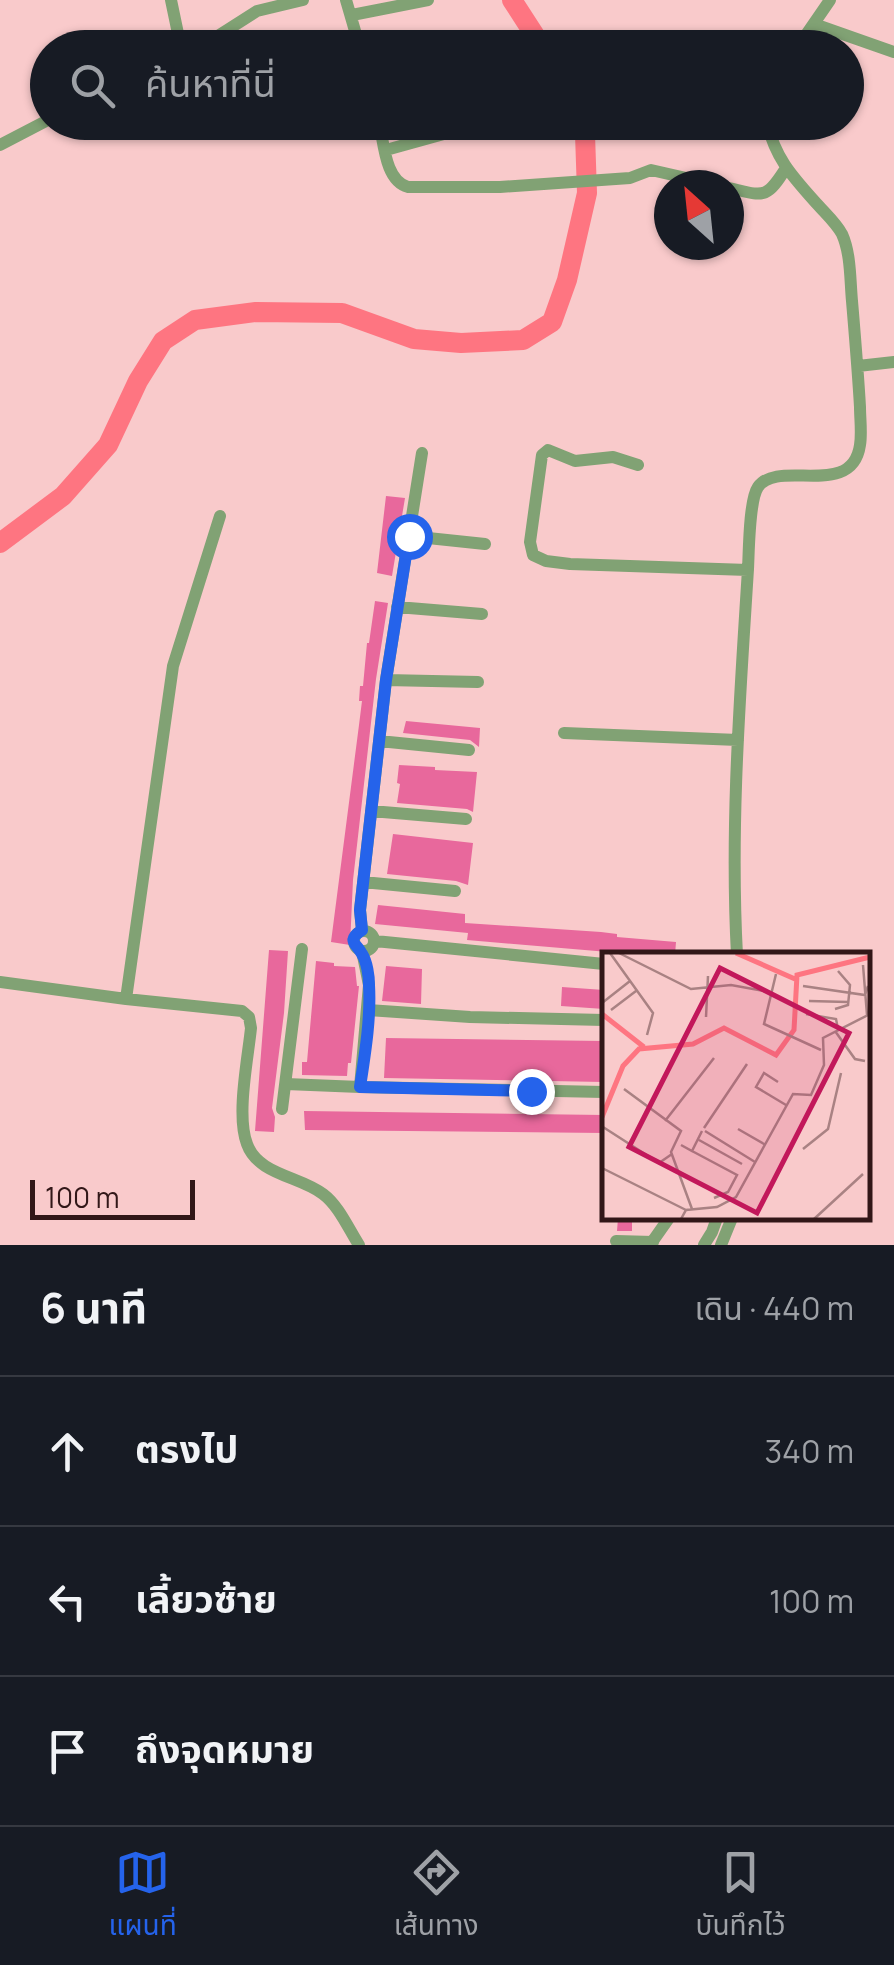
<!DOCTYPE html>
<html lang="th">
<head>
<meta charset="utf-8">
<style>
  :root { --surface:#171b24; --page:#20242c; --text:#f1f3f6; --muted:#9ea1a6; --line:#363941; --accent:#2563eb }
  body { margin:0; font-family:Manrope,"Noto Sans Thai",sans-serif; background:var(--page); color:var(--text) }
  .compass { position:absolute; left:654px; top:170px; width:90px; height:90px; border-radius:50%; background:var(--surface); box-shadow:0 2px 8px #0004; rotate:333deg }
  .scale { position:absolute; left:30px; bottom:25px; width:165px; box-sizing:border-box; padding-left:10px; border:5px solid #321718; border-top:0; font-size:28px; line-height:35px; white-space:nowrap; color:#321718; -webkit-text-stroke:8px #f9cacb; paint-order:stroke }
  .stop { position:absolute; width:30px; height:30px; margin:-22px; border:8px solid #2563eb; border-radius:50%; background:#fff }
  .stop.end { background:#2563eb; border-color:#fff; box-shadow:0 2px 10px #0008 }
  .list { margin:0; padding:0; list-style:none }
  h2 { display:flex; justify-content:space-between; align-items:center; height:130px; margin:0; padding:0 40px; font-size:42px }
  h2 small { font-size:32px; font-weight:400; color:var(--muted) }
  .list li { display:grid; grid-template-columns:65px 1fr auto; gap:30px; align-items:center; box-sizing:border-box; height:150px; padding:0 40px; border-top:2px solid var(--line) }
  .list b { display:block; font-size:38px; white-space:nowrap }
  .list em { font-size:32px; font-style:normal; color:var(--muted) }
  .icon { flex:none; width:55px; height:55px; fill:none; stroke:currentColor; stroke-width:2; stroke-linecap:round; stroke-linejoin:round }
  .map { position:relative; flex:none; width:894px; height:1245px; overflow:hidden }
  .search { position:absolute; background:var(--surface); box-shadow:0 2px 8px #0004; left:30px; right:30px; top:30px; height:110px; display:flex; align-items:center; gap:25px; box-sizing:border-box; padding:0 35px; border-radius:55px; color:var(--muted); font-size:38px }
  .sheet { height:580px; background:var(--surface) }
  nav { display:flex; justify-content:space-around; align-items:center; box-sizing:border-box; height:140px; border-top:2px solid var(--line); background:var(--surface); font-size:28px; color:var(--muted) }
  nav a { display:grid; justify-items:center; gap:5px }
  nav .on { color:var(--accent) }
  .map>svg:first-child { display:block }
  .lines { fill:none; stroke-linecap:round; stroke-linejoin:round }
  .river { stroke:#fe7581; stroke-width:20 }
  .building { fill:#e8689c }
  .minor { stroke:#81a274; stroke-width:12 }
  .route { stroke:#2563eb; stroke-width:12 }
  .inset-river { fill:none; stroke:#fe7581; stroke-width:5 }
  .inset-road { fill:none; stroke:#a98283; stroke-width:2.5 }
  .view { fill:#c2185b; fill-opacity:0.15; stroke:#c2185b; stroke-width:5 }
  .inset-edge { fill:none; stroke:#321718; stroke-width:5 }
</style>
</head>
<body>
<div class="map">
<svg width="894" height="1245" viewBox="0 0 894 1245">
  <rect width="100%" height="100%" fill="#f9cacb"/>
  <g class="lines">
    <!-- river -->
    <path class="river" d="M512 0 543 48
      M0 543 63 496 108 445 138 381 163 341 195 320 256 312 342 313 414 339 461 343 523 340 552 322 567 280 587 193 585 134 579 122"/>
  </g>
  <!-- building -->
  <path class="building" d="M386 496 405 498 392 576 377 573Z
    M375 601 388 603 376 679 353 880 350 945 331 942 359 725 362 701H359L360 686H363L367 643H369Z
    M406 721 480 728 479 747 470 740 403 733Z
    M399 765 435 767V770L477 772 473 812 467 809 397 803 400 784 397 783Z
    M393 834 473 843 468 885 456 881 387 874Z
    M378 905 465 914V923L601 932 617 934V937L676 942 675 955H620V953L467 940 468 933 375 924Z
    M269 950 288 951 284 1013 272 1108 275 1117 274 1132 255 1131Z
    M316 961 334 963V966L355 967 357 986H359L351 1063H348L347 1076 302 1075V1062H307Z
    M386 966 422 969 421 1004 382 1001Z
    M562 987 604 990V1009L561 1006Z
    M386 1038 604 1041V1082L384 1078Z
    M304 1111 604 1115V1133L305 1130Z
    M618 1218H632V1231H617Z"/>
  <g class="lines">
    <!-- minor -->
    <path class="minor" d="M171 0 181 48
      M346 0 360 48
      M352 15 428 0
      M814 24 894 52
      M188 48 210 41 257 11 303 0
      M797 48 830 0
      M379 122C384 143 385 181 408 187H500L630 178 651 170 717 185
      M635 132 658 122
      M0 145 48 120
      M386 150 487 122
      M729 188C764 196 766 200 786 168
      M858 366 894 362
      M638 465 613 457 575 461 548 450 542 455 530 542 533 555 546 561 570 564 748 570
      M409 536 485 544
      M397 607 482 614
      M386 680 478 682
      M564 733 738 740
      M379 741 469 750
      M371 811 466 819
      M363 882 455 891
      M362 930 360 910 386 680 422 453
      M354 941a10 10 0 1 1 20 0a10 10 0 1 1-20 0Z
      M375 941 604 964
      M737 955C730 826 740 697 748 569 749 551 749 500 758 487 778 458 852 500 860 445 862 433 860 419 860 407 858 372 855 337 852 301 850 280 851 254 842 234 836 223 826 214 818 205 794 178 775 159 767 122
      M0 982 126 999 242 1011 249 1017 251 1028C248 1058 236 1116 247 1144 258 1175 300 1176 323 1194 339 1206 348 1228 359 1245
      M126 999 173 666 220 516
      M368 1010 470 1017 604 1020
      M286 1084 360 1087 369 985 362 951
      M360 1087 604 1092
      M282 1109 302 949
      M616 1241 653 1242
      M650 1245 669 1218
      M704 1245 712 1232 717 1218
      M721 1245 732 1218"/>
  </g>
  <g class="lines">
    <!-- route -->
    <path class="route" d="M409 536 386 680 360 910 362 930C346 941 356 943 362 954 367 962 369 976 369 985 371 1018 365 1054 360 1087L531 1091"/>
  </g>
  <!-- overview -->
  <g transform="translate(602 952)">
    <rect width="268" height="268" fill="#f9cacb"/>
    <path class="inset-river" d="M134 1 193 27M0 62 42 95M0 165 21 114 37 97 91 92 122 76 174 103 192 78 195 23 268 5"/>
    <path class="inset-road" d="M8 1 51 61 45 83M17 1 89 37 129 33 167 40M261 13 265 63M174 22 162 72 219 98M201 34 263 43 266 34M207 49 246 50M0 51 28 29M233 57 246 53 248 33 236 19M9 58 34 39M204 62 234 67 236 77M104 65 106 24M233 79 253 107 263 109M176 130 162 121 154 135 184 153M22 137 79 179 69 200 90 257M63 169 112 106M1 175 57 211 70 202M102 176 145 112M136 177 162 192M103 179 153 210M97 188 140 212M79 193 90 199 100 179M201 197 226 177 239 121M90 199 135 223 126 240 112 246M0 216 84 258M79 267 84 258 115 255 134 245 191 142 209 143 222 113 221 86 268 62M212 267 261 222"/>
    <path class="view" d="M118 16 247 81 155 261 27 195Z"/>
    <rect width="268" height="268" class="inset-edge"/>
  </g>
</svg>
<svg class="compass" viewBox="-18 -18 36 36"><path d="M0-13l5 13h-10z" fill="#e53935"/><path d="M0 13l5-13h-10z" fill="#9ea1a6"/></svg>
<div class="scale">100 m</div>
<div class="stop" style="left:409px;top:536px"></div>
<div class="stop end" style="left:531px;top:1091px"></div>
<div class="search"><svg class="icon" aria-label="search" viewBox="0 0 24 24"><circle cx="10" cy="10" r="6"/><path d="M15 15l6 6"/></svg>ค้นหาที่นี่</div>
</div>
<section class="sheet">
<h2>6 นาที<small>เดิน · 440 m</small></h2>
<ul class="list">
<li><svg class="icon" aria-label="ahead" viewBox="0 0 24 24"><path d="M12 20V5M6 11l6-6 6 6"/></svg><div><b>ตรงไป</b></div><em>340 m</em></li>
<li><svg class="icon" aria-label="left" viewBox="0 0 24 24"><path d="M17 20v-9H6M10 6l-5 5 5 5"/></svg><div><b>เลี้ยวซ้าย</b></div><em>100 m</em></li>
<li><svg class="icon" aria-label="arrive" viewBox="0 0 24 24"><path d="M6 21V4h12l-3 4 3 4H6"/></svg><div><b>ถึงจุดหมาย</b></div></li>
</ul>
</section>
<nav>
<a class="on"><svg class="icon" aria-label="map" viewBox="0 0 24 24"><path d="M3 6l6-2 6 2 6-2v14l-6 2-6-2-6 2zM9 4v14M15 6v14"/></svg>แผนที่</a>
<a><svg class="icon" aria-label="directions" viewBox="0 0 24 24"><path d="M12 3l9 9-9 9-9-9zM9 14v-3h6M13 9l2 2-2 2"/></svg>เส้นทาง</a>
<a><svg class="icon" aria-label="saved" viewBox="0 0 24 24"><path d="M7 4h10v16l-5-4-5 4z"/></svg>บันทึกไว้</a>
</nav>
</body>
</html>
